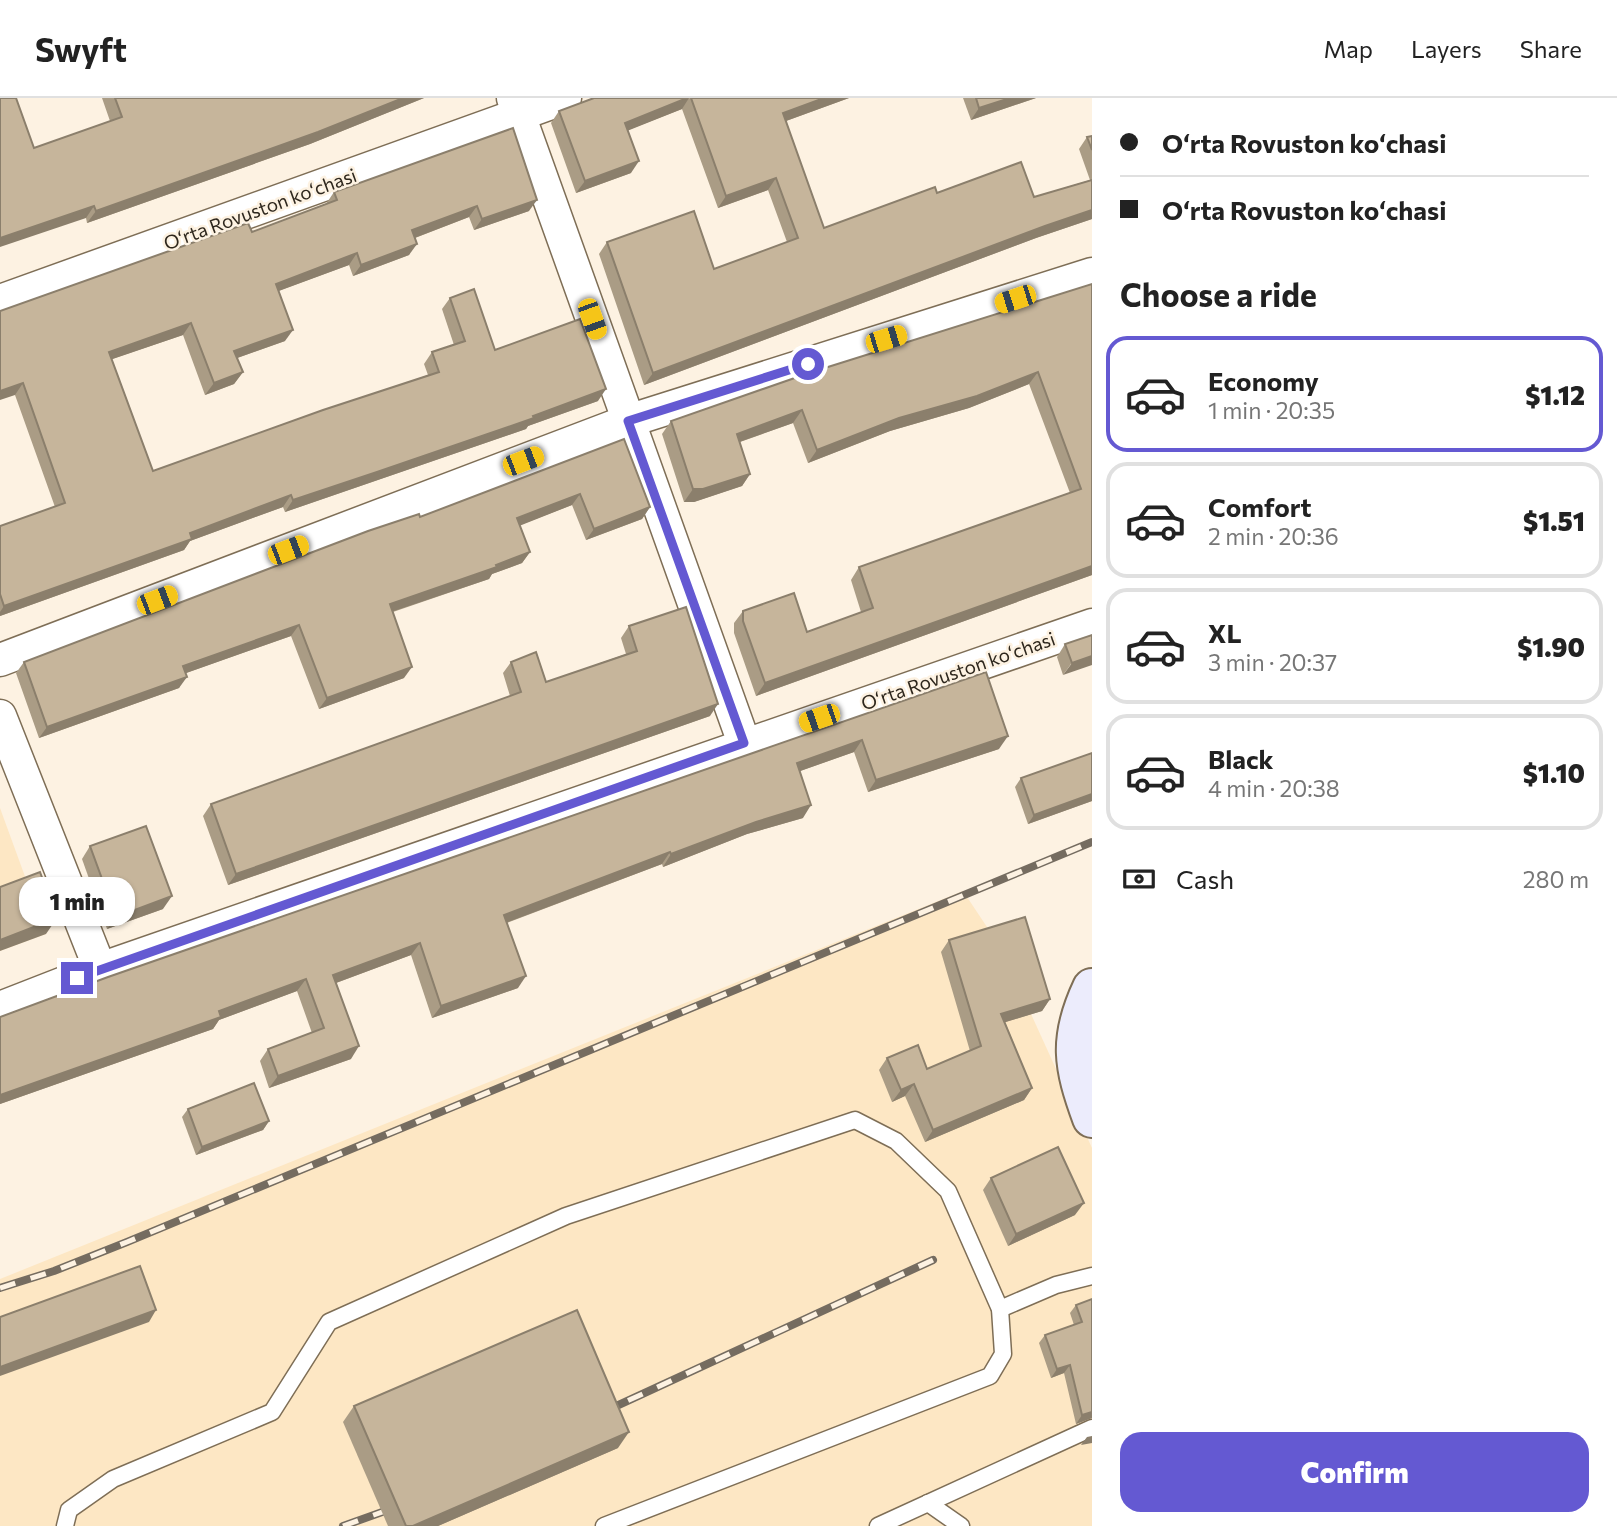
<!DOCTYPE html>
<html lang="en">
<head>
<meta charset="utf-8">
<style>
	:root { --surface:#fff; --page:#f6f6f6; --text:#222; --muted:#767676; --line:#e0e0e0; --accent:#6459d2 }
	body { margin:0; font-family:Commissioner,sans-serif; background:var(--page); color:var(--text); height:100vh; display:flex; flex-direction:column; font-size:26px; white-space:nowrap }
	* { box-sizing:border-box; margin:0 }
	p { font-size:23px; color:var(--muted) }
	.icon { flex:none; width:38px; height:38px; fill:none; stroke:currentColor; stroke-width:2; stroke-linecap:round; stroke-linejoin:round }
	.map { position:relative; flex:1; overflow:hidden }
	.panel { display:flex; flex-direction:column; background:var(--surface); width:525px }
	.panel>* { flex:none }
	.guide { display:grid; align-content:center; height:154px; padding:0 28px; background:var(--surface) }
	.end { position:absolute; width:32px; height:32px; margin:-16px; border:9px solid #6459d2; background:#fff; box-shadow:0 0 0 4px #fff }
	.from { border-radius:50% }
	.bubble { position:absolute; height:49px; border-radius:21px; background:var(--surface); box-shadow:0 2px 5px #0004; font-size:23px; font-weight:800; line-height:49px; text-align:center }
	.car { position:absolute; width:21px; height:42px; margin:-21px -10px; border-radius:9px; box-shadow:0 0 5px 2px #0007; background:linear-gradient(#f5c518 24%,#345 0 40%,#f5c518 0 76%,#345 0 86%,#f5c518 0) }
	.guide b { display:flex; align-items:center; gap:24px; height:66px; font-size:26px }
	.guide b+b { border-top:2px solid var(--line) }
	.guide i { width:18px; height:18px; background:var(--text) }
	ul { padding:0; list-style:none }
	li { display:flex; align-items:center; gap:21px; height:116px; margin:0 14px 10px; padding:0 14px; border:4px solid var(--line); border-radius:21px }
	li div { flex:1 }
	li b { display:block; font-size:26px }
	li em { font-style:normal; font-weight:800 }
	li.active { border-color:var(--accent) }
	li>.icon { width:63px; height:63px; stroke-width:1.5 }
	h2 { padding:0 28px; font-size:32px; line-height:84px }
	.pay { display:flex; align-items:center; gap:18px; height:77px; padding:0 28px; font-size:26px }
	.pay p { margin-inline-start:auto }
	.action { display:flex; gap:14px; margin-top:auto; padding:14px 28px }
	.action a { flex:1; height:80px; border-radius:21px; background:var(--accent); color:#fff; font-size:28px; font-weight:800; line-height:80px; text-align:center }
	header { display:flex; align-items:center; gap:42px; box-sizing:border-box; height:98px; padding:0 35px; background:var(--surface); border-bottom:2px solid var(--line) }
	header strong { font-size:33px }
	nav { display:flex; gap:38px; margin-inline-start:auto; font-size:24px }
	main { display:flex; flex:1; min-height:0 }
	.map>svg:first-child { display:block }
</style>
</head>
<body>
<header>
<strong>Swyft</strong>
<nav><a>Map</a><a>Layers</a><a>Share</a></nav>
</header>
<main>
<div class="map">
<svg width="1092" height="1428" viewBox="0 0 1092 1428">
	<rect width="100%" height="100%" fill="#fdf2e2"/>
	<g fill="#fde7c4">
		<polygon points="0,710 46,836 0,853"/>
		<polygon points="963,793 1001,850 1092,1050 1092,1428 0,1428 0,1181"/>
	</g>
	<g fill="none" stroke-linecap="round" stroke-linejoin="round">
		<defs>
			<g id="lane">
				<polyline points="1000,1211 1056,1187 1092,1178"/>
				<polyline points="928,1405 961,1428"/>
				<polyline points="65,1428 69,1412 113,1381 272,1314 329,1224 566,1118 855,1022 896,1043 948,1093 1000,1211 1003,1256 990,1278 604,1428"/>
				<polyline points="878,1428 1092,1330"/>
			</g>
			<g id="street">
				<polyline points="513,0 744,645"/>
				<polyline points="0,203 565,0"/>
				<polyline points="0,562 628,323 1092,176"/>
				<polyline points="0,618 100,871"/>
				<polyline points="0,910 100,871 1092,527"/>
			</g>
			<path id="secondary" d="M1092 890C1068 941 1073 968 1092 1020"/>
		</defs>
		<use href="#lane" stroke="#7e6e56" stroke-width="19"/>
		<use href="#street" stroke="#7e6e56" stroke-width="35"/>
		<use href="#secondary" stroke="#7e6e56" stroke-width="42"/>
		<use href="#lane" stroke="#fff" stroke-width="16"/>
		<use href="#street" stroke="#fff" stroke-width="32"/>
		<use href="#secondary" stroke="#ececfc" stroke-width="38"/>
		<defs>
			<g id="rail">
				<polyline points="0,1190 54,1173 127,1144 1092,744"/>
				<polyline points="599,1316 933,1162"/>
				<polyline points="343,1428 399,1408"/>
			</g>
		</defs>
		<use href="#rail" stroke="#756c60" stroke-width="8"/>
		<use href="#rail" stroke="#fdf2e2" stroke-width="5" stroke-dasharray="16" stroke-linecap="butt"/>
	</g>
	<g fill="#aa9c85">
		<polygon points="102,0 424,0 310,46 87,125 86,120 34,50 110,23"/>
		<polygon points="594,0 849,0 786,23 824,130 937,95 1034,99 1090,82 1079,51 1087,39 1092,38 1092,121 1036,140 644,287 599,156 607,144 714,171 787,144 768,92 718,110 682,11 628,32 631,75 576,95 551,25 559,13"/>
		<polygon points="963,0 1036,0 971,22"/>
		<polygon points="334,94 529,113 474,132 469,119 415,140 409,157 353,178 349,167 278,193 285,243 237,260 243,274 234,286 205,297 183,237 112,261 153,373 428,277 424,266 432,254 454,247 442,211 450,200 495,252 598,303 528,328 526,331 369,385 285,414 283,409 190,443 184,452 0,518 0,428 55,409 15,297 0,213 252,134 326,106"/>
		<polygon points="1092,186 1092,477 756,598 734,535 734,525 743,513 807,534 861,514 851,482 859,469 1070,395 1029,286 969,310 890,333 808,365 793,325 740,344 750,376 742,388 694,404 684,404 662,336 671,323"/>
		<polygon points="624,341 650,409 642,421 586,442 572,407 520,427 530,454 522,465 492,476 489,481 393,514 404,580 319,611 291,538 186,575 179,590 39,640 16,575 24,564 420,419"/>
		<polygon points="629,528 710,618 228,787 203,718 211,706 510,598 503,575 511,564 546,584 626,556 621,540"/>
		<polygon points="1092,537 1063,577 1057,559 1065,546"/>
		<polygon points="986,574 999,651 868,694 854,654 800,673 803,720 747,736 663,769 662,766 507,825 518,890 432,920 411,857 336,885 351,961 269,990 260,963 268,951 312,935 297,893 219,922 213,931 0,1006 0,919"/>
		<polygon points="1092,655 1092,703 1028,726 1015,689 1021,680"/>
		<polygon points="90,748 163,811 107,831 82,761"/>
		<polygon points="949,842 1050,901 1042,913 1005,924 1032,990 1024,1002 925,1044 905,998 892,1004 879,972 887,960 927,971 970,953 941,854"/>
		<polygon points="188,1011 269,1023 263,1032 196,1057 182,1019"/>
		<polygon points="991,1080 1075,1117 1008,1148 983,1092"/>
		<polygon points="1092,1201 1092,1320 1076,1326 1064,1275 1051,1280 1039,1245 1045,1237 1074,1227 1070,1215 1076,1207"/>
		<polygon points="354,1308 618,1350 438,1428 388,1428 343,1324"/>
	</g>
	<g fill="#8b7f6c">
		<polygon points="403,0 424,0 310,46 87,125 96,113"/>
		<polygon points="687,0 689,0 682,11 617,37 625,25"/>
		<polygon points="824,0 849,0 775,27 783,15"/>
		<polygon points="1010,0 1036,0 971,22 979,10"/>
		<polygon points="639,63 631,75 576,95 585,83"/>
		<polygon points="776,80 768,92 718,110 726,98"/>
		<polygon points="537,102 529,113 474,132 482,121"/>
		<polygon points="94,108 86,120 0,149 0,140"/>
		<polygon points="477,108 469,119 404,144 412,132"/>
		<polygon points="1092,112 1092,121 1036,140 644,287 653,275 1045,128"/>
		<polygon points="417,146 409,157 353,178 361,167"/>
		<polygon points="357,155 349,167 268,197 276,186"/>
		<polygon points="191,225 183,237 101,265 109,254"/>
		<polygon points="293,232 285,243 226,264 234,253"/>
		<polygon points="243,274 234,286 205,297 214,285"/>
		<polygon points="1038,274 1029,286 969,310 890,333 808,365 817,352 899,320"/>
		<polygon points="23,285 15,297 0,302 0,293"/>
		<polygon points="606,291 598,303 528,328 526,331 285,414 293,402"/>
		<polygon points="802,312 793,325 728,348 737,336"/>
		<polygon points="750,376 742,388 694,404 684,404 693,391"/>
		<polygon points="580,396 572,407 509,432 517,420"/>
		<polygon points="291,397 283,409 190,443 184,452 0,518 0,514 4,508 190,435"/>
		<polygon points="650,409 642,421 586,442 594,431"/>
		<polygon points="530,454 522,465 492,476 489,481 382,517 390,506"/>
		<polygon points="1092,468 1092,477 756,598 765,585"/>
		<polygon points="299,527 291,538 175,579 183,568"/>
		<polygon points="1092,558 1092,567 1063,577 1072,565"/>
		<polygon points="412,569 404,580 319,611 327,600"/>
		<polygon points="187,579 179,590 39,640 47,629"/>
		<polygon points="718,606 710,618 228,787 236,776"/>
		<polygon points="1008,638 999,651 868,694 876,682"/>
		<polygon points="862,642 854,654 789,677 797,665"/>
		<polygon points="1092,696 1092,703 1028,726 1034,717"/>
		<polygon points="811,707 803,720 747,736 663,769 671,756 756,724"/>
		<polygon points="670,754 662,766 495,829 504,817"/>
		<polygon points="172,798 163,811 107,831 116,819"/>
		<polygon points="57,820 46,836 0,853 0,842"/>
		<polygon points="420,845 411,857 325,889 333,877"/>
		<polygon points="526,878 518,890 432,920 441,908"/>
		<polygon points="306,881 297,893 219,922 213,931 0,1006 0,997 219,913"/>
		<polygon points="1050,901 1042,913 993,928 1001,916"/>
		<polygon points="359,948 351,961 269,990 278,978"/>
		<polygon points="914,986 905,998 892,1004 901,992"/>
		<polygon points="1032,990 1024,1002 925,1044 933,1032"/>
		<polygon points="269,1023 263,1032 196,1057 202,1049"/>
		<polygon points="1084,1105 1075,1117 1008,1148 1016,1136"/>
		<polygon points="156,1212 149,1224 0,1278 0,1269"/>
		<polygon points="1070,1267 1064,1275 1051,1280 1057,1271"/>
		<polygon points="1092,1314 1092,1320 1076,1326 1082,1317"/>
		<polygon points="629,1334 618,1350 438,1428 413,1428"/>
		<polygon points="1092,1338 1092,1345 1081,1347 1087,1339"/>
	</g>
	<g fill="#c6b59b" stroke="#8b7f6c" stroke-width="2">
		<polygon points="0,0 16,0 34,50 122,19 115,0 403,0 318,34 96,113 94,108 0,140"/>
		<polygon points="594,0 687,0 625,25 639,63 585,83 559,13"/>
		<polygon points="691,0 824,0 783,15 824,130 935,89 937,95 1021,64 1034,99 1092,82 1092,112 1045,128 653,275 607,144 694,113 714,171 798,140 776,80 726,98"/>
		<polygon points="976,0 1010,0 979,10"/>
		<polygon points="513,30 537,102 482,121 477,108 412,132 417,146 361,167 357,155 276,186 293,232 234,253 243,274 214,285 191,225 109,254 153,373 323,312 439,274 432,254 465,243 450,200 474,191 495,252 580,221 606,291 533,318 534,320 377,374 293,402 291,397 190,435 192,441 4,508 0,496 0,428 65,405 23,285 0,293 0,213 248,125 252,134 337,102 334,94"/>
		<polygon points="1092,38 1092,52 1087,39"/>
		<polygon points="1092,186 1092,468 765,585 743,523 743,513 794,495 807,534 873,510 859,469 1081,391 1038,274 977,298 899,320 817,352 802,312 737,336 750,376 703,391 693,391 671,323 812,274"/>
		<polygon points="624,341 650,409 594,431 580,396 517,420 530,454 496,467 497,469 390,506 412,569 327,600 299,527 183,568 187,579 47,629 24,564 368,433 419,416 420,419"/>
		<polygon points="686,509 718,606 236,776 211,706 521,594 511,564 536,554 546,584 637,553 629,528"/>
		<polygon points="1092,537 1092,558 1072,565 1065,546"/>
		<polygon points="986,574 1008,638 876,682 862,642 797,665 811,707 756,724 671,756 670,754 504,817 526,878 441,908 420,845 333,877 359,948 278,978 268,951 324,930 306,881 219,913 221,919 0,997 0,919 108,879"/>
		<polygon points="1092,655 1092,696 1034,717 1021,680"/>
		<polygon points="146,728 172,798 116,819 90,748"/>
		<polygon points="40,774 57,820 0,842 0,789"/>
		<polygon points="1025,819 1050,901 1001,916 1032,990 933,1032 914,986 901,992 887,960 918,947 927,971 981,948 949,842"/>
		<polygon points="254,985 269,1023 202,1049 188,1011"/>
		<polygon points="1058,1049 1084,1105 1016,1136 991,1080"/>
		<polygon points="140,1168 156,1212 0,1269 0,1219"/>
		<polygon points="1092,1201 1092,1314 1082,1317 1070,1267 1057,1271 1045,1237 1082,1224 1076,1207"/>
		<polygon points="577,1212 629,1334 413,1428 406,1428 354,1308"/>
	</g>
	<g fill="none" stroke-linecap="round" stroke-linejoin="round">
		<polyline stroke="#6459d2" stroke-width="9" points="77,880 744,645 628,323 808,266"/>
	</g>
	<g text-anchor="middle" stroke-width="5" stroke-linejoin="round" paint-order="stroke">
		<g font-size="19" fill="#2e271d" stroke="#fdf2e2">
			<text transform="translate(260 111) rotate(-20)" y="7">Oʻrta Rovuston koʻchasi</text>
			<text transform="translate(958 573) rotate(-19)" y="7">Oʻrta Rovuston koʻchasi</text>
		</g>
	</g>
</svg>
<i class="end from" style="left:808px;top:266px"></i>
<i class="end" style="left:77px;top:880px"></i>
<div class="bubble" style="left:19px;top:779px;width:116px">1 min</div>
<i class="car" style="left:1015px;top:201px;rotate:252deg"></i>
<i class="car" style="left:592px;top:221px;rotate:160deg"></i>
<i class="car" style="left:886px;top:241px;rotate:73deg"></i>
<i class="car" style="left:523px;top:363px;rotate:69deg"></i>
<i class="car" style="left:288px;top:452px;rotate:69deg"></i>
<i class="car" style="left:157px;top:502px;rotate:69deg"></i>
<i class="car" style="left:819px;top:620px;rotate:251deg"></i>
</div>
<section class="panel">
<div class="guide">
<b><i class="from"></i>Oʻrta Rovuston koʻchasi</b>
<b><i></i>Oʻrta Rovuston koʻchasi</b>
</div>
<h2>Choose a ride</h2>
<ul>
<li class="active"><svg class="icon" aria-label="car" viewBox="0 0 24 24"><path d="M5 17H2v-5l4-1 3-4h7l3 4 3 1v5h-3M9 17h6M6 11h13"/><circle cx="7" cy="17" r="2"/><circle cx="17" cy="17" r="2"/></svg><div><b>Economy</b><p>1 min · 20:35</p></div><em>$1.12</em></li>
<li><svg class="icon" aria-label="car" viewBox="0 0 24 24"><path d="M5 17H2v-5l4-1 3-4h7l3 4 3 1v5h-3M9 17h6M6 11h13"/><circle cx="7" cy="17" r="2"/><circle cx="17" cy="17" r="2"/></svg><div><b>Comfort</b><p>2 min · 20:36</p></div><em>$1.51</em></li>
<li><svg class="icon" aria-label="car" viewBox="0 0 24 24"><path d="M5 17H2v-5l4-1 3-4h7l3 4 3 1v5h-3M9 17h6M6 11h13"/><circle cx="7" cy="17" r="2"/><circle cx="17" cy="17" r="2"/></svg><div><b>XL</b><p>3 min · 20:37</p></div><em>$1.90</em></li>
<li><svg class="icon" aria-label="car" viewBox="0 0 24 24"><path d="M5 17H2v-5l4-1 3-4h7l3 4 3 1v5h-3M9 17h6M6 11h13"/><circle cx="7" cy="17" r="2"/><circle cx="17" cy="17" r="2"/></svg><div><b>Black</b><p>4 min · 20:38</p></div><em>$1.10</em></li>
</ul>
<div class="pay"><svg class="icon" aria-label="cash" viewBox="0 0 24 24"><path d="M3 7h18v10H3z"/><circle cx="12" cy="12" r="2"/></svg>Cash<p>280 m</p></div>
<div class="action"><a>Confirm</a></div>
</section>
</main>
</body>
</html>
